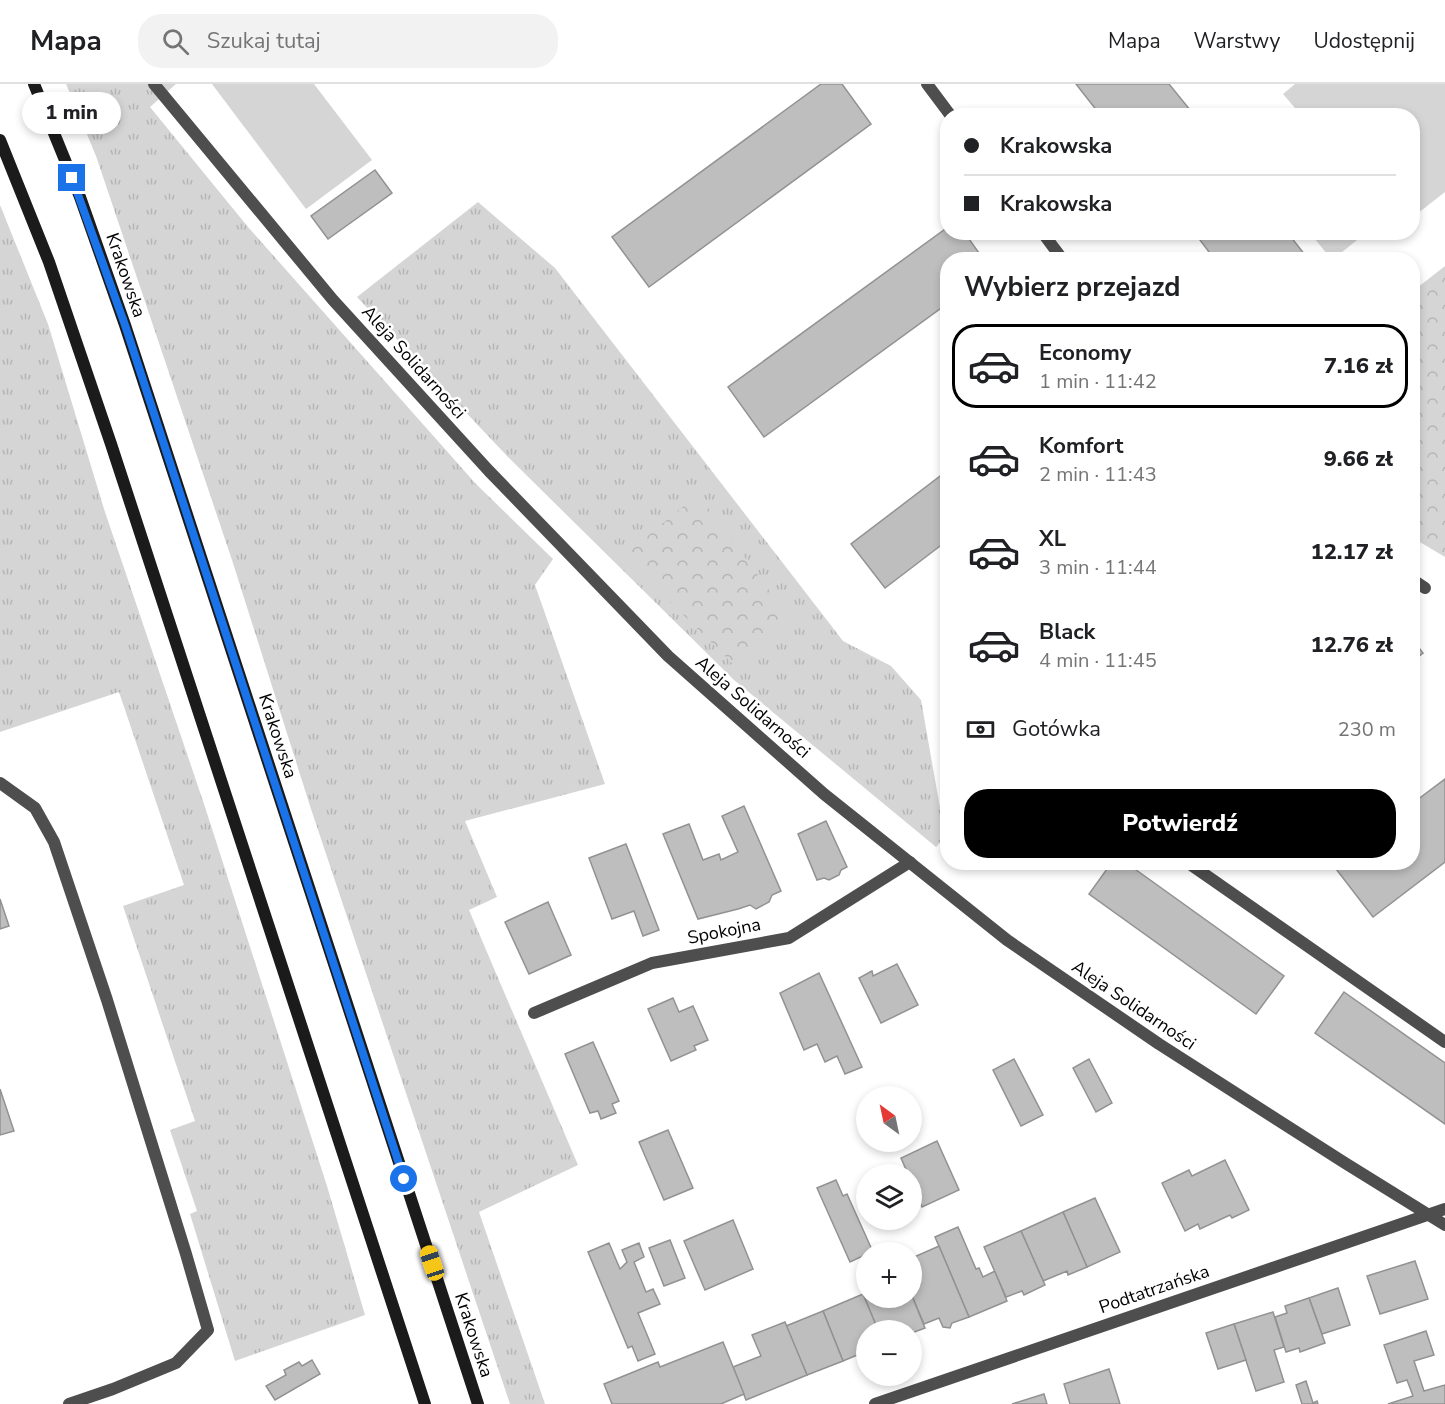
<!DOCTYPE html>
<html lang="pl">
<head>
<meta charset="utf-8">
<style>
	:root { --surface:#fff; --page:#f2f2f2; --text:#202124; --muted:#757577; --line:#e0e0e0; --accent:#000 }
	body { margin:0; font-family:"Nunito Sans",sans-serif; background:var(--page); color:var(--text); height:100vh; display:flex; flex-direction:column; font-size:22px; white-space:nowrap }
	* { box-sizing:border-box; margin:0 }
	p { font-size:20px; color:var(--muted) }
	.icon { flex:none; width:33px; height:33px; fill:none; stroke:currentColor; stroke-width:2; stroke-linecap:round; stroke-linejoin:round }
	.map { position:relative; flex:1; overflow:hidden }
	.drawer { position:absolute; left:940px; top:168px; width:480px; height:618px; display:flex; flex-direction:column; background:var(--surface); border-radius:24px; box-shadow:0 3px 9px #0003 }
	.drawer>* { flex:none }
	.hud { position:absolute; left:940px; top:24px; width:480px; height:132px; border-radius:24px; box-shadow:0 3px 9px #0003; display:grid; align-content:center; height:132px; padding:0 24px; background:var(--surface) }
	.needle { width:39px; rotate:327deg }
	.buttons { position:absolute; left:856px; top:1002px; display:grid; gap:12px }
	.buttons a { display:grid; place-items:center; width:66px; height:66px; border-radius:50%; background:var(--surface); box-shadow:0 3px 9px #0003; font-size:30px }
	.end { position:absolute; width:27px; height:27px; margin:-14px; border:8px solid #1a73e8; background:#fff; box-shadow:0 0 0 3px #fff }
	.from { border-radius:50% }
	.bubble { position:absolute; height:42px; border-radius:21px; background:var(--surface); box-shadow:0 3px 9px #0003; font-size:20px; font-weight:800; line-height:42px; text-align:center }
	.car { position:absolute; width:18px; height:36px; margin:-18px -9px; border-radius:8px; box-shadow:0 0 4px 2px #0007; background:linear-gradient(#f5c518 24%,#345 0 40%,#f5c518 0 76%,#345 0 86%,#f5c518 0) }
	.hud b { display:flex; align-items:center; gap:21px; height:57px; font-size:22px }
	.hud b+b { border-top:2px solid var(--line) }
	.hud i { width:15px; height:15px; background:var(--text) }
	ul { padding:0; list-style:none }
	li { display:flex; align-items:center; gap:18px; height:84px; margin:0 12px 9px; padding:0 12px; border:3px solid transparent; border-radius:24px }
	li div { flex:1 }
	li b { display:block; font-size:22px }
	li em { font-style:normal; font-weight:800 }
	li.on { border-color:var(--accent) }
	li>.icon { width:54px; height:54px; stroke-width:1.5 }
	h2 { padding:0 24px; font-size:27px; line-height:72px }
	.pay { display:flex; align-items:center; gap:15px; height:66px; padding:0 24px; font-size:22px }
	.pay p { margin-inline-start:auto }
	.button { display:flex; gap:12px; margin-top:auto; padding:12px 24px }
	.button a { flex:1; height:69px; border-radius:24px; background:var(--accent); color:#fff; font-size:24px; font-weight:800; line-height:69px; text-align:center }
	header { display:flex; align-items:center; gap:36px; box-sizing:border-box; height:84px; padding:0 30px; background:var(--surface); border-bottom:2px solid var(--line) }
	header strong { font-size:28px }
	nav { display:flex; gap:33px; margin-inline-start:auto; font-size:21px }
	.search { width:420px; height:54px; background:var(--page); display:flex; align-items:center; gap:15px; box-sizing:border-box; padding:0 21px; border-radius:24px; color:var(--muted); font-size:22px }
	.map>svg:first-child { display:block }
</style>
</head>
<body>
<header>
<strong>Mapa</strong>
<div class="search"><svg class="icon" aria-label="search" viewBox="0 0 24 24"><circle cx="10" cy="10" r="6"/><path d="M15 15l6 6"/></svg>Szukaj tutaj</div>
<nav><a>Mapa</a><a>Warstwy</a><a>Udostępnij</a></nav>
</header>
<div class="map">
<svg width="1445" height="1320" viewBox="0 0 1445 1320">
	<defs>
		<pattern id="grass-tufts" width="24" height="20" patternUnits="userSpaceOnUse" patternTransform="scale(1.5)"><rect width="24" height="20" fill="#d5d5d5"/><path d="M3 7l-1-3M5 7V3M7 7l1-3M15 17l-1-3M17 17v-4M19 17l1-3" fill="none" stroke="#b5b5b5"/></pattern>
		<pattern id="park-crowns" width="20" height="18" patternUnits="userSpaceOnUse" patternTransform="scale(1.5)"><rect width="20" height="18" fill="#d5d5d5"/><path d="M2 6a3 3 0 1 1 6 0M12 15a3 3 0 1 1 6 0" fill="none" stroke="#b5b5b5"/></pattern>
	</defs>
	<rect width="100%" height="100%" fill="#fff"/>
	<g fill="url(#grass-tufts)">
		<polygon points="66,0 176,0 150,23 248,143 476,400 553,475 535,501 605,700 465,737 497,813 469,826 578,1081 479,1128 545,1320 510,1320 311,725 232,476 96,72"/>
		<polygon points="478,118 555,184 843,557 891,582 921,616 945,752 936,763 734,596 507,372 357,213"/>
		<polygon points="0,121 48,240 104,425 205,723 327,1102 365,1231 235,1277 190,1130 197,1127 170,1046 195,1037 123,822 184,801 119,608 0,648"/>
	</g>
	<g fill="url(#park-crowns)">
		<polygon points="1445,182 1445,473 1413,454 1413,207"/>
		<polygon points="698,410 791,536 738,585 624,472"/>
	</g>
	<g fill="#d5d5d5">
		<polygon points="212,0 314,0 372,76 306,125"/>
		<polygon points="1295,0 1445,0 1445,108 1413,133 1413,32 1301,31 1283,10"/>
		<polygon points="1310,149 1366,149 1332,176"/>
	</g>
	<g fill="#bebebe" stroke="#929292" stroke-width="1.5">
		<polygon points="821,0 842,0 871,40 649,203 612,153"/>
		<polygon points="1076,0 1169,0 1195,32 1101,32"/>
		<polygon points="375,86 392,109 328,155 311,132"/>
		<polygon points="948,143 948,148 964,148 984,176 948,176 948,219 764,353 728,303"/>
		<polygon points="1194,148 1287,148 1309,176 1215,176"/>
		<polygon points="948,386 948,456 885,504 851,460"/>
		<polygon points="1413,556 1423,569 1413,577"/>
		<polygon points="1445,695 1445,778 1373,833 1333,781 1336,778 1413,778 1413,719"/>
		<polygon points="744,722 781,807 772,811 769,818 756,825 750,821 738,825 698,835 663,750 689,740 703,776 719,770 721,776 738,768 722,732"/>
		<polygon points="826,737 847,783 841,786 839,791 829,796 824,794 817,796 798,750"/>
		<polygon points="626,760 659,846 643,852 634,827 612,835 589,774"/>
		<polygon points="1112,778 1125,778 1284,892 1256,930 1089,810"/>
		<polygon points="0,815 9,842 0,845"/>
		<polygon points="548,818 571,871 529,890 505,838"/>
		<polygon points="897,880 918,921 881,939 859,894 872,887 873,892"/>
		<polygon points="819,889 862,983 845,990 837,972 825,978 817,960 804,966 780,909"/>
		<polygon points="1344,908 1445,979 1445,1040 1315,949"/>
		<polygon points="673,914 679,928 693,922 708,956 694,962 696,966 671,977 648,925"/>
		<polygon points="593,958 619,1017 612,1020 616,1029 601,1035 598,1027 590,1029 565,970"/>
		<polygon points="1014,975 1043,1031 1021,1042 993,986"/>
		<polygon points="1089,975 1112,1019 1096,1028 1073,984"/>
		<polygon points="0,1005 14,1047 0,1051"/>
		<polygon points="668,1046 693,1104 664,1116 639,1058"/>
		<polygon points="937,1057 959,1106 922,1123 912,1099 912,1090 908,1090 901,1074"/>
		<polygon points="1225,1076 1249,1126 1232,1134 1230,1131 1200,1145 1198,1140 1185,1147 1162,1099 1189,1086 1192,1092"/>
		<polygon points="836,1096 843,1112 847,1110 873,1168 867,1168 867,1170 850,1178 817,1104"/>
		<polygon points="1095,1114 1120,1168 1087,1183 1063,1128"/>
		<polygon points="1063,1128 1087,1183 1068,1191 1067,1187 1043,1197 1021,1147"/>
		<polygon points="733,1136 753,1185 705,1206 684,1157"/>
		<polygon points="958,1143 976,1185 979,1184 983,1193 995,1187 1007,1217 969,1233 935,1153"/>
		<polygon points="1021,1147 1045,1201 1024,1211 1022,1207 1006,1213 984,1163"/>
		<polygon points="670,1156 685,1194 664,1202 649,1164"/>
		<polygon points="609,1159 620,1185 627,1178 622,1166 639,1159 644,1173 634,1178 646,1208 653,1205 660,1220 638,1229 655,1270 638,1277 632,1262 628,1264 588,1168"/>
		<polygon points="939,1162 969,1233 952,1239 950,1244 943,1243 939,1234 924,1240 912,1212 912,1189 916,1188 912,1174"/>
		<polygon points="1415,1177 1428,1215 1380,1230 1367,1192"/>
		<polygon points="1338,1204 1350,1241 1322,1250 1309,1214"/>
		<polygon points="867,1209 867,1214 912,1214 912,1212 925,1244 912,1249 912,1246 878,1246 863,1210"/>
		<polygon points="863,1210 878,1246 867,1246 867,1267 843,1277 823,1227"/>
		<polygon points="1309,1214 1325,1259 1300,1268 1299,1264 1286,1268 1275,1233 1287,1229 1285,1222"/>
		<polygon points="823,1227 843,1277 807,1291 786,1242"/>
		<polygon points="1273,1228 1284,1263 1274,1266 1284,1298 1256,1307 1234,1240"/>
		<polygon points="785,1238 807,1291 746,1316 733,1283 761,1272 752,1251"/>
		<polygon points="1234,1240 1246,1276 1218,1285 1206,1249"/>
		<polygon points="1426,1247 1434,1271 1414,1277 1424,1307 1445,1301 1445,1320 1388,1320 1413,1312 1407,1296 1397,1299 1384,1261"/>
		<polygon points="723,1258 744,1310 721,1320 612,1320 604,1300 658,1278 660,1283"/>
		<polygon points="312,1276 320,1290 275,1316 266,1302 286,1291 284,1286 299,1278 302,1282"/>
		<polygon points="1109,1285 1120,1320 1070,1320 1064,1300"/>
		<polygon points="1306,1297 1313,1319 1317,1317 1318,1320 1302,1320 1296,1301"/>
		<polygon points="1044,1310 1047,1320 1012,1320"/>
	</g>
	<g fill="none" stroke-linecap="round" stroke-linejoin="round">
		<g stroke="#4e4e4e" stroke-width="12">
			<polyline points="0,699 35,724 54,758 107,916 186,1170 208,1246 176,1279 113,1305 69,1320"/>
			<polyline points="1187,778 1445,958"/>
		</g>
		<g stroke="#4e4e4e" stroke-width="12">
			<polyline points="154,0 333,216 489,387 668,572 824,710 1007,856 1159,960 1345,1079 1445,1141"/>
			<polyline points="927,0 951,32"/>
			<polyline points="1042,148 1063,176"/>
			<polyline points="1413,496 1425,504"/>
			<polyline points="534,929 652,879 789,854 910,778"/>
			<polyline points="875,1320 1445,1125"/>
		</g>
		<g stroke="#1b1b1b" stroke-width="12">
			<polyline points="34,0 80,113 125,241 478,1320"/>
			<polyline points="0,56 49,178 111,360 425,1320"/>
		</g>
	</g>
	<g fill="none" stroke-linecap="round" stroke-linejoin="round">
		<polyline stroke="#1a73e8" stroke-width="8" points="72,94 125,241 404,1095"/>
	</g>
	<g text-anchor="middle" stroke-width="5" stroke-linejoin="round" paint-order="stroke">
		<g font-size="18" fill="#000" stroke="#fff">
			<text transform="translate(126 191) rotate(71)" y="6">Krakowska</text>
			<text transform="translate(414 278) rotate(48)" y="6">Aleja Solidarności</text>
			<text transform="translate(753 623) rotate(41)" y="6">Aleja Solidarności</text>
			<text transform="translate(278 652) rotate(72)" y="6">Krakowska</text>
			<text transform="translate(724 847) rotate(-11)" y="6">Spokojna</text>
			<text transform="translate(1134 921) rotate(34)" y="6">Aleja Solidarności</text>
			<text transform="translate(1154 1205) rotate(-19)" y="6">Podtatrzańska</text>
			<text transform="translate(474 1251) rotate(72)" y="6">Krakowska</text>
		</g>
	</g>
</svg>
<div class="buttons">
<a><svg class="needle" viewBox="-14 -14 28 28"><path d="M0-13l5 13h-10z" fill="#e53935"/><path d="M0 13l5-13h-10z" fill="#757577"/></svg></a>
<a><svg class="icon" aria-label="layers" viewBox="0 0 24 24"><path d="M12 4l9 5-9 5-9-5zM3 14l9 5 9-5"/></svg></a>
<a>+</a>
<a>−</a>
</div>
<i class="end from" style="left:404px;top:1095px"></i>
<i class="end" style="left:72px;top:94px"></i>
<div class="bubble" style="left:22px;top:8px;width:99px">1 min</div>
<i class="car" style="left:432px;top:1179px;rotate:342deg"></i>
<div class="hud">
<b><i class="from"></i>Krakowska</b>
<b><i></i>Krakowska</b>
</div>
<section class="drawer">
<h2>Wybierz przejazd</h2>
<ul>
<li class="on"><svg class="icon" aria-label="car" viewBox="0 0 24 24"><path d="M5 17H2v-5l4-1 3-4h7l3 4 3 1v5h-3M9 17h6M6 11h13"/><circle cx="7" cy="17" r="2"/><circle cx="17" cy="17" r="2"/></svg><div><b>Economy</b><p>1 min · 11:42</p></div><em>7.16 zł</em></li>
<li><svg class="icon" aria-label="car" viewBox="0 0 24 24"><path d="M5 17H2v-5l4-1 3-4h7l3 4 3 1v5h-3M9 17h6M6 11h13"/><circle cx="7" cy="17" r="2"/><circle cx="17" cy="17" r="2"/></svg><div><b>Komfort</b><p>2 min · 11:43</p></div><em>9.66 zł</em></li>
<li><svg class="icon" aria-label="car" viewBox="0 0 24 24"><path d="M5 17H2v-5l4-1 3-4h7l3 4 3 1v5h-3M9 17h6M6 11h13"/><circle cx="7" cy="17" r="2"/><circle cx="17" cy="17" r="2"/></svg><div><b>XL</b><p>3 min · 11:44</p></div><em>12.17 zł</em></li>
<li><svg class="icon" aria-label="car" viewBox="0 0 24 24"><path d="M5 17H2v-5l4-1 3-4h7l3 4 3 1v5h-3M9 17h6M6 11h13"/><circle cx="7" cy="17" r="2"/><circle cx="17" cy="17" r="2"/></svg><div><b>Black</b><p>4 min · 11:45</p></div><em>12.76 zł</em></li>
</ul>
<div class="pay"><svg class="icon" aria-label="cash" viewBox="0 0 24 24"><path d="M3 7h18v10H3z"/><circle cx="12" cy="12" r="2"/></svg>Gotówka<p>230 m</p></div>
<div class="button"><a>Potwierdź</a></div>
</section>
</div>
</body>
</html>
